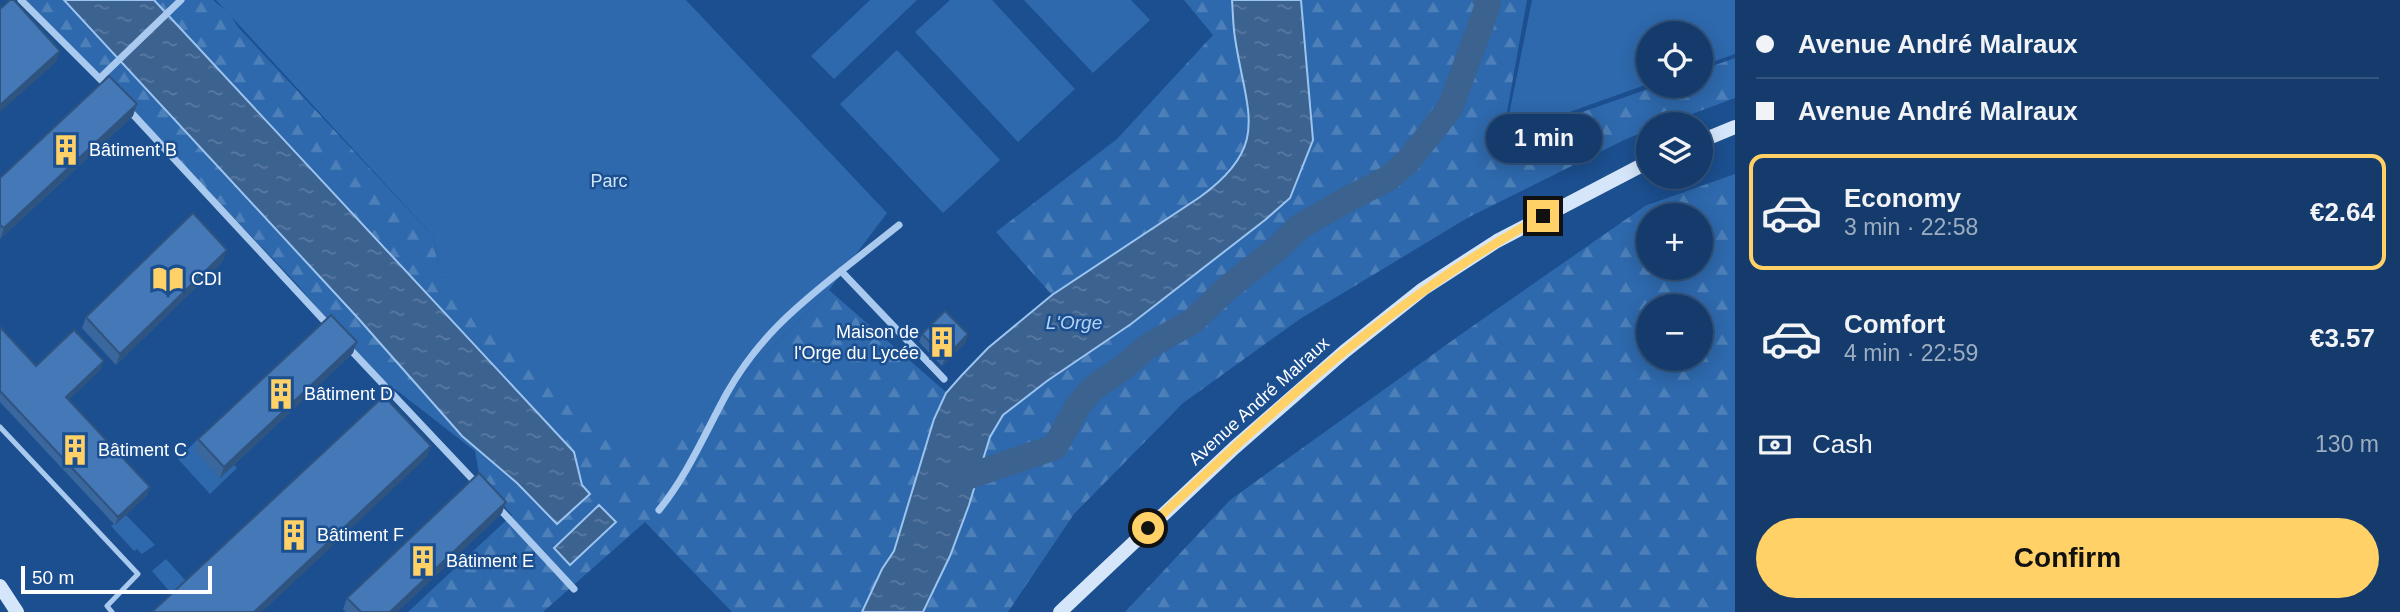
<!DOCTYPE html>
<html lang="en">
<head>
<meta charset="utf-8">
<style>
	:root { --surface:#143b6b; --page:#214673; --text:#f1f3f6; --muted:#9dadc1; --line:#33557e; --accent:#ffd166 }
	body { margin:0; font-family:Arial,sans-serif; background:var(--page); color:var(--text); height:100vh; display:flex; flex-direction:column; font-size:26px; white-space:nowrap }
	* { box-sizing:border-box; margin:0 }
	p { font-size:23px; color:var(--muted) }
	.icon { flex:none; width:38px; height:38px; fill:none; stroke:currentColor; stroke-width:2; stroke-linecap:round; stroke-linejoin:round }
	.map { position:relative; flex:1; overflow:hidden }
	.panel { display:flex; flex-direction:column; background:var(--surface); width:665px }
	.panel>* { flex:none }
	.top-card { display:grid; align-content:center; height:154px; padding:0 21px; background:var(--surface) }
	.controls { position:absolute; left:1636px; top:21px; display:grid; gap:14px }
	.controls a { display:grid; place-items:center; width:77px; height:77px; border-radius:50%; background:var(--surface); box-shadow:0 4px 18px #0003,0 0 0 2px var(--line); font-size:35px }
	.scale { position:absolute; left:21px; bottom:18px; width:191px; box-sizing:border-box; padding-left:7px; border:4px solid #fff; border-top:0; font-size:19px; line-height:24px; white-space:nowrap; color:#fff; -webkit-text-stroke:5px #1b4f8f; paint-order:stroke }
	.end { position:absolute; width:32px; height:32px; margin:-16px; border:9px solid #ffd166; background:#111; box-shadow:0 0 0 4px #111 }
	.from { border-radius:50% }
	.bubble { position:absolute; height:49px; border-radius:24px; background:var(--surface); box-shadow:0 4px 18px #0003,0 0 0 2px var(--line); font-size:23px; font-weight:700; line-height:49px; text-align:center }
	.top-card b { display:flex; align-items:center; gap:24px; height:66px; font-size:26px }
	.top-card b+b { border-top:2px solid var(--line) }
	.top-card i { width:18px; height:18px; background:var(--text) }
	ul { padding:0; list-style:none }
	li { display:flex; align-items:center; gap:21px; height:116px; margin:0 14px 10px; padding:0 7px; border:4px solid transparent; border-radius:14px }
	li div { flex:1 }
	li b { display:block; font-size:26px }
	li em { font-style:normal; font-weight:700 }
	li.selected { border-color:var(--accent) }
	li>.icon { width:63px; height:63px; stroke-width:1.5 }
	.pay { display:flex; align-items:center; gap:18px; height:77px; padding:0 21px; font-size:26px }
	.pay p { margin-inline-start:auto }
	.primary-button { display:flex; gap:14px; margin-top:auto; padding:14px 21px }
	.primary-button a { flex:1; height:80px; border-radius:42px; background:var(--accent); color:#111; font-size:28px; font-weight:700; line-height:80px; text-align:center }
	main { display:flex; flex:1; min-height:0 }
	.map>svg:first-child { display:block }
</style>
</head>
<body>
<main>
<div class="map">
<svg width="1735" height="612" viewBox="0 0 1735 612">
	<defs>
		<pattern id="forest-firs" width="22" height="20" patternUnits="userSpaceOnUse" patternTransform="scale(1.75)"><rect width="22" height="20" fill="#2e69ad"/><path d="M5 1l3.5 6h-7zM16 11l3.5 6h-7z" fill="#4d80b9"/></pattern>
		<pattern id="water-ripples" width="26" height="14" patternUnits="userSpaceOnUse" patternTransform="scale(1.75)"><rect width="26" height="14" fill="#3c6290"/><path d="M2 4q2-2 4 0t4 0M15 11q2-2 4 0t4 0" fill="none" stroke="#597aa1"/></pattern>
	</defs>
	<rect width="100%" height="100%" fill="#1b4f8f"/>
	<g fill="#2e69ad">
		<polygon points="216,0 686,0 887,213 829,290 728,391 644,465 438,266 433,236"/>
		<polygon points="870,0 917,0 834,79 811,56"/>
		<polygon points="950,0 992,0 1075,89 1018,142 915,32"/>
		<polygon points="1024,0 1131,0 1150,20 1093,73"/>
		<polygon points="1532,0 1735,0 1735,54 1701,66 1701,33 1648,33 1648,84 1505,135"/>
		<polygon points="897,50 1000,160 943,213 840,104"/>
		<polygon points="205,432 209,436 195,450 220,478 234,465 237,468 210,494 178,459"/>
		<polygon points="126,515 155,545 142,554 137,549 134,551 111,526"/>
		<polygon points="166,559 187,582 171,593 152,571"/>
	</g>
	<g fill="url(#forest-firs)" fill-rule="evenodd">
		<polygon points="26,0 64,0 357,317 462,436 528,493 582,485 574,452 154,0 213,0 229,13 238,27 433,236 438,266 644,464 728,391 829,290 947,393 988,348 1052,295 996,232 1117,139 1213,35 1184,0 1527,0 1502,140 1657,86 1701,86 1701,70 1735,58 1735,98 1665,124 1648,124 1648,130 1624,140 1469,217 1300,319 1183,403 1074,514 1008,612 732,612 645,522 543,612 408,612 512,515 480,479 475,451 382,379 352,349 296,283"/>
		<path d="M1735 174V612H1125L1230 500 1467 330 1645 206ZM1648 215H1701V268H1648ZM1648 306H1701V359H1648Z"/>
	</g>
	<g fill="url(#water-ripples)" stroke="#9cc4f0" stroke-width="2">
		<polygon points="64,0 154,0 574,452 582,485 590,494 557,524 517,483 462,436 357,317"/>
		<path d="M1232 0H1301L1313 140 1290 198 1265 220 1131 324 1047 381 1003 415 990 437 969 505 950 556 923 612H862L882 569 894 551 934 419 946 393 962 375 988 348 1052 295 1200 197C1272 145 1246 112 1235 38 1233 26 1233 13 1232 0Z"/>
		<polygon points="599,505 616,522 570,565 554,548"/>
	</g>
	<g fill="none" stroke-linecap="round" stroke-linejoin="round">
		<polyline stroke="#3c6290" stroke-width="26" points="957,476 970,476 1055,447 1077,407 1092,389 1125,366 1147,347 1193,321 1226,289 1278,248 1299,227 1350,198 1389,178 1408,161 1450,108 1488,5 1486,0"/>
		<polyline stroke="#a9c9ee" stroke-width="5" points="0,427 138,574 107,606 112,612"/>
		<g stroke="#a9c9ee" stroke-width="7">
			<polyline points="21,0 110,89"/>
			<polyline points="100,78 181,0"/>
			<polyline points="127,108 331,328"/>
			<polyline points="899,225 841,271 944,379"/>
			<polyline points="348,347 479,486"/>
			<polyline points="496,505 574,589"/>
			<path d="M659 510C688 474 705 433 727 393 757 340 793 309 841 271"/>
		</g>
		<g stroke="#d6e6fa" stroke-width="14">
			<polyline points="1701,141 1735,127"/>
			<polyline points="0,586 17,612"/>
			<polyline points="1060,612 1234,448 1345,351 1423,289 1497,241 1648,162"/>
		</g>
	</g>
	<g fill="#3a679d">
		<polygon points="133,116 0,239 0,178"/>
		<polygon points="223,261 116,365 82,328 86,317"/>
		<polygon points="0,327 36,366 101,369 68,400 150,487 147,495 115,525 0,402"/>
		<polygon points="922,334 966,342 942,366 919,342"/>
		<polygon points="353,353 220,478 194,450 198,439"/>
		<polygon points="502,513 397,612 346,612 343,609 347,598"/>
	</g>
	<g fill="#305480">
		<polygon points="60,51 56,62 0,112 0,105"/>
		<polygon points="137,104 133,116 0,239 4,228"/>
		<polygon points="227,250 223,261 116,365 120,354"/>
		<polygon points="968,334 966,342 942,366 945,358"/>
		<polygon points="357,342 353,353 220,478 224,467"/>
		<polygon points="104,361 101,369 63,405 66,397"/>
		<polygon points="431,446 427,457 262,612 254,612"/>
		<polygon points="150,487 147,495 115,525 118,517"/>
		<polygon points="506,502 502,513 397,612 390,612"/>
	</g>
	<g fill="#4478b7" stroke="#305480" stroke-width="2">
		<polygon points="10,0 14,0 60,51 0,105 0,9"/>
		<polygon points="109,76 137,104 4,228 0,225 0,178"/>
		<polygon points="193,213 227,250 120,354 86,317"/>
		<polygon points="945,311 968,334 945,358 922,334"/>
		<polygon points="331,315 357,342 224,467 198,439"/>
		<polygon points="0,327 36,366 74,330 104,361 66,397 150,487 118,517 0,391"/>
		<polygon points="384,396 431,446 254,612 152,612"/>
		<polygon points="479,473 506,502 390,612 361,612 347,598"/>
	</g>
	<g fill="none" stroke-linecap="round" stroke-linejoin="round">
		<path stroke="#ffd166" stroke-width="9" d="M1148 528C1270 413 1394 296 1543 216"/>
	</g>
	<defs>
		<symbol id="building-bare" viewBox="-9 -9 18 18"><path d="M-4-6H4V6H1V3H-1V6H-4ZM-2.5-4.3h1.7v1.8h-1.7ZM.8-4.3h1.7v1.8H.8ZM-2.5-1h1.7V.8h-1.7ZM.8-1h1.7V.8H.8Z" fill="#ffd166" stroke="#1b4f8f" stroke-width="2.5" paint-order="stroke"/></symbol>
		<symbol id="library-bare" viewBox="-9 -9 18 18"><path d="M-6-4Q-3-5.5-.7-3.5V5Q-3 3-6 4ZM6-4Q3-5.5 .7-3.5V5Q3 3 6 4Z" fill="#ffd166" stroke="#1b4f8f" stroke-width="2.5" paint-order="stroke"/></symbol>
	</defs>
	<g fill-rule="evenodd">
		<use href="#building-bare" x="44" y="128" width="44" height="44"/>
		<use href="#library-bare" x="146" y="257" width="44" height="44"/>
		<use href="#building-bare" x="920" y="320" width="44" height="44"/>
		<use href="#building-bare" x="259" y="372" width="44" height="44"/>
		<use href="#building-bare" x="53" y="428" width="44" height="44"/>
		<use href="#building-bare" x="272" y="513" width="44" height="44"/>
		<use href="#building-bare" x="401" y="539" width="44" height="44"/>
	</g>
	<g text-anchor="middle" stroke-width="5" stroke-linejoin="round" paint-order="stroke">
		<g font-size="18" fill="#fff" stroke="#1b4f8f" text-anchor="start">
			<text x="89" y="156">Bâtiment B</text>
			<text x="191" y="285">CDI</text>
			<text x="919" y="338" text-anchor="end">Maison de<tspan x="919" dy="21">l'Orge du Lycée</tspan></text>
			<text x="304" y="400">Bâtiment D</text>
			<text x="98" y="456">Bâtiment C</text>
			<text x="317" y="541">Bâtiment F</text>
			<text x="446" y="567">Bâtiment E</text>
		</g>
		<g font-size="18" fill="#cfe3fa" stroke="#1b4f8f">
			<text x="609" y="187">Parc</text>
		</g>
		<g font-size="18" fill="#fff" stroke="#1b4f8f">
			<text transform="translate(1259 401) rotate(-42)" y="6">Avenue André Malraux</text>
		</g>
		<g font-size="19" font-style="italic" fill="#b5d3f5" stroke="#1b4f8f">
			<text x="1074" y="329">L'Orge</text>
		</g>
	</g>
</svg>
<div class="controls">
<a><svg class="icon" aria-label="locate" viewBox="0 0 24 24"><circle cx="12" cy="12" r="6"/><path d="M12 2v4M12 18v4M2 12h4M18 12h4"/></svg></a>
<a><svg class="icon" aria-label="layers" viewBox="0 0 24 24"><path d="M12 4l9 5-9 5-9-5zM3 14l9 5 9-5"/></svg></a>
<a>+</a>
<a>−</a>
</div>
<div class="scale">50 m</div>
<i class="end from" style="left:1148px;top:528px"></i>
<i class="end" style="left:1543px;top:216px"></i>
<div class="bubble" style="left:1486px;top:114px;width:116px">1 min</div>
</div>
<section class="panel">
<div class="top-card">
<b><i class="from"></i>Avenue André Malraux</b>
<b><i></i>Avenue André Malraux</b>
</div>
<ul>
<li class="selected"><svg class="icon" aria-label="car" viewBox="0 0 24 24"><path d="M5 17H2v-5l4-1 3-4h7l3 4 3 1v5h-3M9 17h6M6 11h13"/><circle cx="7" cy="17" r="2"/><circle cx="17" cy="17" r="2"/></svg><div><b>Economy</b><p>3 min · 22:58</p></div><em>€2.64</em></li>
<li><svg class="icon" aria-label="car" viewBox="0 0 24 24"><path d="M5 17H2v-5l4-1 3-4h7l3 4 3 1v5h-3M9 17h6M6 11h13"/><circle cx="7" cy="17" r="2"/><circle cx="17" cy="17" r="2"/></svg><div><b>Comfort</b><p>4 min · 22:59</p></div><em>€3.57</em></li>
</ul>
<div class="pay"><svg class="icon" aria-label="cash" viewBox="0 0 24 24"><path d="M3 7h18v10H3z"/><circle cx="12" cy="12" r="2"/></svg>Cash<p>130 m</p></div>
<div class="primary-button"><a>Confirm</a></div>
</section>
</main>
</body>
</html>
